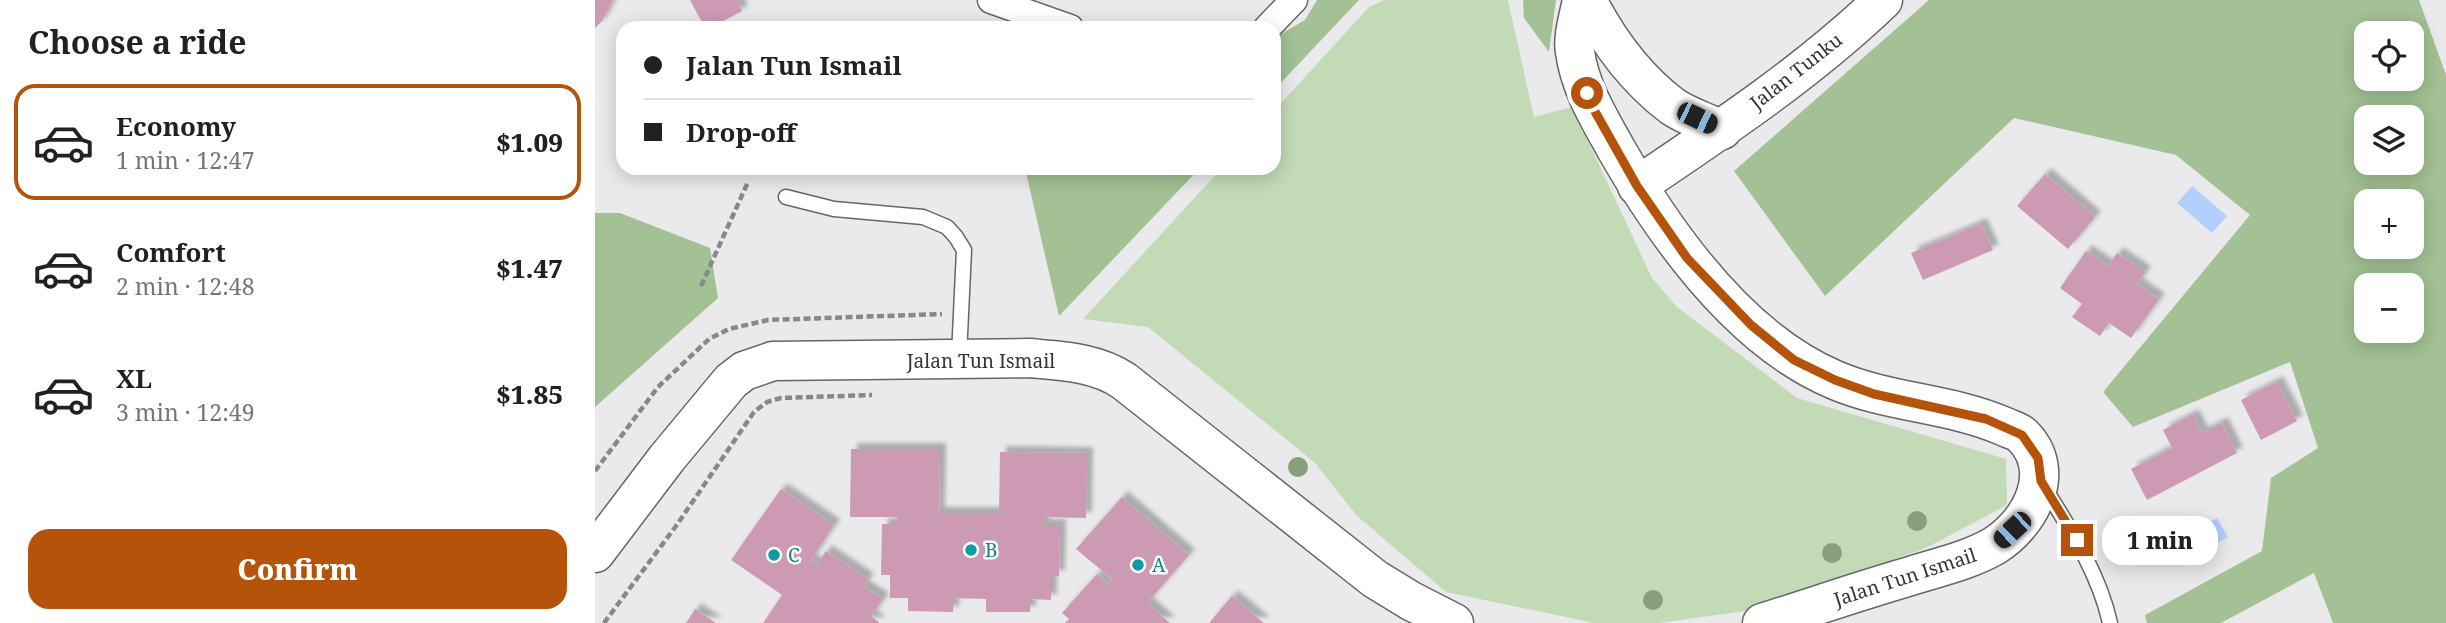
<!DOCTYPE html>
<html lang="en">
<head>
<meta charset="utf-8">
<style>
	:root { --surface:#fff; --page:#f6f6f6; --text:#202124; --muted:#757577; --line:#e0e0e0; --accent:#b45309 }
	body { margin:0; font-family:"Noto Serif",serif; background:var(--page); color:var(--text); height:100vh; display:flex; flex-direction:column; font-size:26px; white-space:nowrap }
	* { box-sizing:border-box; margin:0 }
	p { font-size:23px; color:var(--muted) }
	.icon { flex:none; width:38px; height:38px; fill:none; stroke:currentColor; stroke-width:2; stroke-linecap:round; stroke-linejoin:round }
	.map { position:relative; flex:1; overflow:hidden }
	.details { display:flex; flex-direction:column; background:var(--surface); width:595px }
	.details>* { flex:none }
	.top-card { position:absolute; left:21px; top:21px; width:665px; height:154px; border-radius:21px; box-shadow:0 4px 18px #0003; display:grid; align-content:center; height:154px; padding:0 28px; background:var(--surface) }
	.fabs { position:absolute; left:1759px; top:21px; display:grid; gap:14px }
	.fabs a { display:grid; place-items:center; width:70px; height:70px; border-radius:14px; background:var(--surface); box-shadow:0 4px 18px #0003; font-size:35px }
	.end { position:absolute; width:32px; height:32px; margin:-16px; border:9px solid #b45309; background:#fff; box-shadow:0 0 0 4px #fff }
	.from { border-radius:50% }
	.bubble { position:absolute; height:49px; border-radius:21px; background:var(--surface); box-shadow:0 4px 18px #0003; font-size:23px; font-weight:800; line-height:49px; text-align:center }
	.car { position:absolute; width:21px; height:42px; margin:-21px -10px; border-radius:9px; box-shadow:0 0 5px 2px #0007; background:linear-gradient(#222 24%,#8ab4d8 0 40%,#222 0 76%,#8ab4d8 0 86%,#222 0) }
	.top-card b { display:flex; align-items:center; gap:24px; height:66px; font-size:26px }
	.top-card b+b { border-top:2px solid var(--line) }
	.top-card i { width:18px; height:18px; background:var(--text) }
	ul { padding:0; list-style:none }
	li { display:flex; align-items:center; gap:21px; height:116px; margin:0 14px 10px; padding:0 14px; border:4px solid transparent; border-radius:21px }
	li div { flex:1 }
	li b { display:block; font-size:26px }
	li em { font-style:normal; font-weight:800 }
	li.on { border-color:var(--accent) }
	li>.icon { width:63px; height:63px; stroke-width:1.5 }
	h2 { padding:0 28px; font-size:32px; line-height:84px }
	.button { display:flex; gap:14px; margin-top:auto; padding:14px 28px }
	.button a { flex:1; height:80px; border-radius:21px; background:var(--accent); color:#fff; font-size:28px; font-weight:800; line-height:80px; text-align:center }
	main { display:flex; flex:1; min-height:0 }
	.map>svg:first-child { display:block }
</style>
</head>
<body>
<main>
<section class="details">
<h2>Choose a ride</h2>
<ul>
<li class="on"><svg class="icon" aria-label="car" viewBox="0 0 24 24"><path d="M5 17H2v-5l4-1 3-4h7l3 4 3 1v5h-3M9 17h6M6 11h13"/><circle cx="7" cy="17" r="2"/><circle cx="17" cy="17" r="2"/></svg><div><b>Economy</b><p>1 min · 12:47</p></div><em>$1.09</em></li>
<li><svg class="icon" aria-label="car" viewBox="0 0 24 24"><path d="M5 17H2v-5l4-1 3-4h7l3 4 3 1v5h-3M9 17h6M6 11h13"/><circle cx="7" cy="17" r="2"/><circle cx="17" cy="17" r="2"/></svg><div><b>Comfort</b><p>2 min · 12:48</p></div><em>$1.47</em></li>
<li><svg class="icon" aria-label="car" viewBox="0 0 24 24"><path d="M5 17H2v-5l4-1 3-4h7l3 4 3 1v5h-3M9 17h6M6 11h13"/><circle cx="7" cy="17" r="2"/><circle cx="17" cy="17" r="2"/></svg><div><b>XL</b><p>3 min · 12:49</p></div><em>$1.85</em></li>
</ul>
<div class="button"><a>Confirm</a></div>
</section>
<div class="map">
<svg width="1851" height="623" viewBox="0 0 1851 623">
	<defs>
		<filter id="shadow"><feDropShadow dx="6" dy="-6" stdDeviation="2" flood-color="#0004"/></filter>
	</defs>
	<rect width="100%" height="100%" fill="#eaeaec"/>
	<polygon fill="#c2dbb6" points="789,0 913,0 939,117 977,107 1057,278 1082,307 1202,398 1411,459 1412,505 1331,548 1158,610 1064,623 999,623 851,592 762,516 720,463 553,327 488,319 627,168 679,168 679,111 774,7"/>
	<g fill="#a3c194" fill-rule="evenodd">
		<polygon points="722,0 764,0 679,90 679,38 710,20"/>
		<polygon points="928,0 961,0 954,52 929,18"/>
		<path d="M1334 0H1824L1851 75V623H1738L1719 573 1626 623H1552L1550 615 1667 551 1676 478 1723 448 1695 362 1538 427 1508 392 1655 215 1581 155 1419 118 1230 296 1139 171ZM1816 33V79H1771V33ZM1771 117H1816V163H1771ZM1816 201V247H1771V201ZM1816 285V331H1771V285Z"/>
		<polygon points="430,168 605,168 464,316"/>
		<polygon points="0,213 25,213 115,248 123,298 0,407"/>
	</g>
	<g fill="#b2d0fd">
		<polygon points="1597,186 1632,216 1617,233 1582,203"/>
		<polygon points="1622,518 1633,537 1593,558 1583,539"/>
	</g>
	<g fill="#cd9ab4" filter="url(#shadow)">
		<polygon points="0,0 18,0 7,21 0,28"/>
		<polygon points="95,0 142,0 147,11 115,28 110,28"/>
		<polygon points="1450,174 1500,217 1473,249 1422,206"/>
		<polygon points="1386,224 1398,250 1328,280 1316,253"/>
		<polygon points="1491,251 1513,266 1522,253 1550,272 1542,284 1564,299 1536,338 1514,323 1505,336 1477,317 1487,304 1465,288"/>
		<polygon points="1682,382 1702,421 1666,440 1646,400"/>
		<polygon points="1598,415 1607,433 1627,423 1642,453 1552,500 1536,469 1577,448 1568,430"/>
		<polygon points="256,449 345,449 344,513 404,513 405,452 492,453 491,518 449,517 449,525 465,525 464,576 456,576 456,600 435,599 435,612 391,612 391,599 359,598 358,612 313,611 313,598 295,598 295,575 286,575 287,524 302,524 302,517 255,517"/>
		<polygon points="186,489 239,525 216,560 222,564 231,551 273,579 268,586 288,599 276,616 285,623 168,623 187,595 136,560"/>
		<polygon points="527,497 594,555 552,603 575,623 470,623 474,619 467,613 502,574 513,584 517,579 481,549"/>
		<polygon points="637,596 669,623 614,623"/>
		<polygon points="100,609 121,623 91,623"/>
	</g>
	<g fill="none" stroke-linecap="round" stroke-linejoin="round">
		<defs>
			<g id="lane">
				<polyline points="191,197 239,209 328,217 352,227 361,237 369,250 364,356"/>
				<path d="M1449 487C1475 529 1504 573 1515 623"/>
			</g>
			<g id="street">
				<polyline points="396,0 475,28"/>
				<polyline points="672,28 699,0"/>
			</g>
			<g id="secondary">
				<path d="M987 0C984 16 977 37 980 52 985 88 1004 118 1021 149 1071 236 1145 340 1240 380 1294 403 1355 403 1408 426 1414 429 1423 431 1427 435 1464 471 1435 524 1399 546 1371 562 1339 568 1309 578 1261 592 1215 608 1167 623"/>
				<path d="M992 0C1013 41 1040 78 1077 106 1091 116 1111 122 1127 130"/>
				<path d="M1042 186C1127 129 1214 71 1288 0"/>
				<path d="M0 553 72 458 136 381 149 371 178 361 434 358C467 361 501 362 529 381L780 579 816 601 859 623"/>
			</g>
		</defs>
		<use href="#lane" stroke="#666667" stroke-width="17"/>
		<use href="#street" stroke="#666667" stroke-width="29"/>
		<use href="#secondary" stroke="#666667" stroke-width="41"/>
		<g stroke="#88888a" stroke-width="4.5" stroke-dasharray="7 3.5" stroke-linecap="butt">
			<polyline points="106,286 153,182"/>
			<polyline points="0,471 63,387 114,339 134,329 173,320 347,314"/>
			<polyline points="9,623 81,526 159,412 172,402 186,398 277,395"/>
		</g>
		<use href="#lane" stroke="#fff" stroke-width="14"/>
		<use href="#street" stroke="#fff" stroke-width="26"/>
		<use href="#secondary" stroke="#fff" stroke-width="38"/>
	</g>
	<g fill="#889e7c">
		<circle cx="703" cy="467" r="10"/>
		<circle cx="1322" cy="521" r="10"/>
		<circle cx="1237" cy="553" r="10"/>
		<circle cx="1058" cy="600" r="10"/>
	</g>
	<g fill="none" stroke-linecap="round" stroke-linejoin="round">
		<polyline stroke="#b45309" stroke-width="9" points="992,93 998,108 1042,186 1092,258 1156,325 1199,360 1240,380 1279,394 1391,419 1427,435 1443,458 1446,481 1482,540"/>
	</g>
	<g fill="#0f9aa8" stroke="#fff" stroke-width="2.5">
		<circle cx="376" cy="550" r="7"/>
		<circle cx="179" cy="555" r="7"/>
		<circle cx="543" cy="565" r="7"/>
	</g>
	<g text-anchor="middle" stroke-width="5" stroke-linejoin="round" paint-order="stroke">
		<g font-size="19" fill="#353536" stroke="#fff">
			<text transform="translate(1201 71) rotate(-38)" y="7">Jalan Tunku</text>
			<text x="386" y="368">Jalan Tun Ismail</text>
			<text transform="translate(1310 577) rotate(-18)" y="7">Jalan Tun Ismail</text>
		</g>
		<g font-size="19" fill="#0d838f" stroke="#fff" text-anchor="start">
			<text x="390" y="557">B</text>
			<text x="193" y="562">C</text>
			<text x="557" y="572">A</text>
		</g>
	</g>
</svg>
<div class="fabs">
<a><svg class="icon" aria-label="locate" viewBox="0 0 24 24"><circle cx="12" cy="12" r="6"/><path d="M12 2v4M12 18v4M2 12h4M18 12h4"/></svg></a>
<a><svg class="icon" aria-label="layers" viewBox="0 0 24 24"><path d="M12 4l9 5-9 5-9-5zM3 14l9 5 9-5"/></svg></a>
<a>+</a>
<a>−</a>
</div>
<i class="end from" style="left:992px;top:93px"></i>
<i class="end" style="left:1482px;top:540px"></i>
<div class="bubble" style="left:1507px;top:516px;width:116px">1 min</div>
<i class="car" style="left:1102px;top:118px;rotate:116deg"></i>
<i class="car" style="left:1417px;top:530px;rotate:227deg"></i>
<div class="top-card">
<b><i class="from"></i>Jalan Tun Ismail</b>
<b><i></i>Drop-off</b>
</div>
</div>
</main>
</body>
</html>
